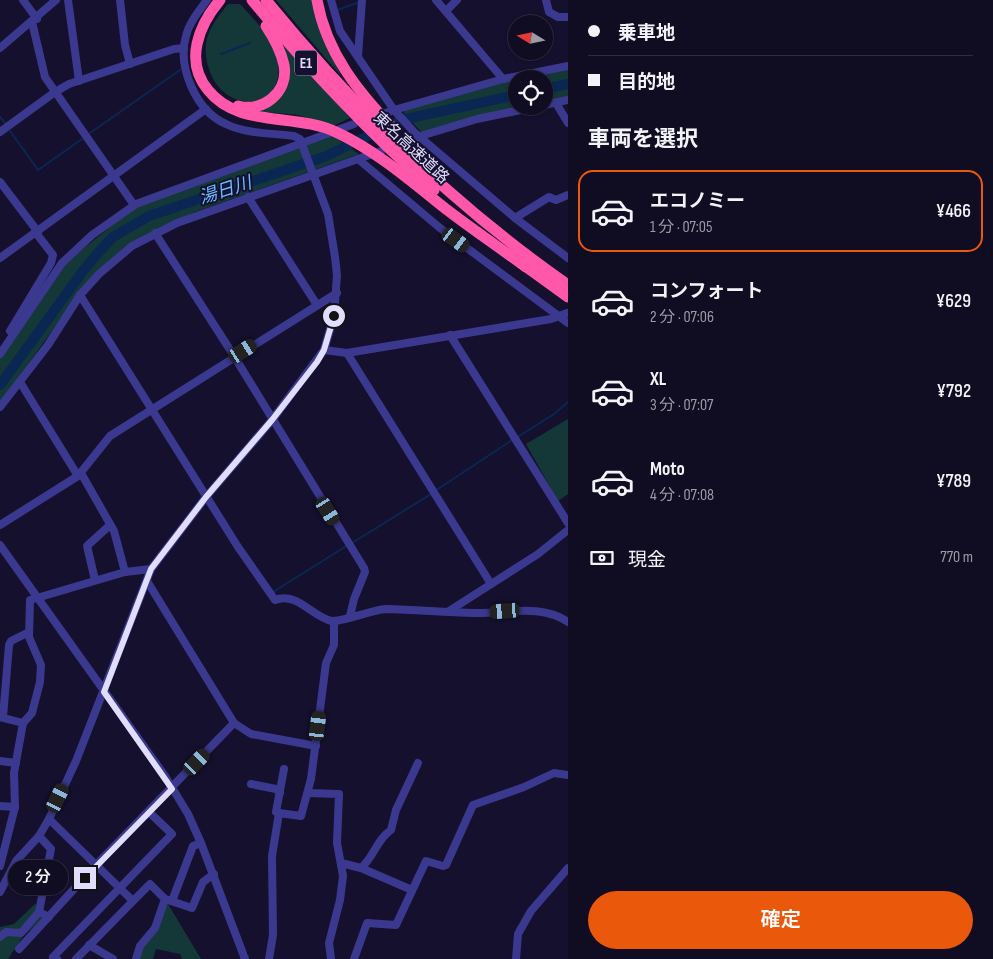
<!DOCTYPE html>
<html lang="ja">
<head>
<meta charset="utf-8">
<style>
	:root { --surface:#100c22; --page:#1e1a2f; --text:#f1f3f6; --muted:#9c9ba5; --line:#302c40; --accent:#ea580c }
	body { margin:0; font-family:"Sofia Sans Condensed","Noto Sans JP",sans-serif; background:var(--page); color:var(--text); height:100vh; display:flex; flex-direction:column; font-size:19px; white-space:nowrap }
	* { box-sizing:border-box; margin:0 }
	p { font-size:16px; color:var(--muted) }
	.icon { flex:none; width:28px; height:28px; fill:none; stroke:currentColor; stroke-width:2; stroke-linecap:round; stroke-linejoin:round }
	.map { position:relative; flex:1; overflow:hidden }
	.drawer { display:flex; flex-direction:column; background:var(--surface); width:425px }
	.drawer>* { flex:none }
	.banner { display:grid; align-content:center; height:110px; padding:0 20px; background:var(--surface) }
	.needle { width:32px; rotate:280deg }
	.controls { position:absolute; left:508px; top:15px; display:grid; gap:10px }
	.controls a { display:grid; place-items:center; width:45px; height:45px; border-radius:50%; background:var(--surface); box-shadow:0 1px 4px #0004,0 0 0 1px var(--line); font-size:25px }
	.end { position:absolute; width:22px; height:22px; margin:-11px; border:6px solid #e1ddff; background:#111; box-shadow:0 0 0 2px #111 }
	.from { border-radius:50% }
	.bubble { position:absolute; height:35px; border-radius:18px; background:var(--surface); box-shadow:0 1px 4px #0004,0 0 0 1px var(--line); font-size:16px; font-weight:600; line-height:35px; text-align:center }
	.car { position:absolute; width:15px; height:30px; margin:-15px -8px; border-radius:6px; box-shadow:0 0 4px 1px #0007; background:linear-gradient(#222 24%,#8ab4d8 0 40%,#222 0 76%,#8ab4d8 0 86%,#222 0) }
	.banner b { display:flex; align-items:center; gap:18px; height:48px; font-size:19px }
	.banner b+b { border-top:1px solid var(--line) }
	.banner i { width:12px; height:12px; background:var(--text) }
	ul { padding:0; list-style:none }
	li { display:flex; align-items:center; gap:15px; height:82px; margin:0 10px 8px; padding:0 10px; border:2px solid transparent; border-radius:15px }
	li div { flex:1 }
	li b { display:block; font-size:19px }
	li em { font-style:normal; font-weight:600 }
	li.active { border-color:var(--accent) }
	li>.icon { width:45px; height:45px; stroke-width:1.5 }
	h2 { padding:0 20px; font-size:22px; line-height:60px }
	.pay { display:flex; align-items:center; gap:12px; height:55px; padding:0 20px; font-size:19px }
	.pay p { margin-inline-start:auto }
	.action { display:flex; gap:10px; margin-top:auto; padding:10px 20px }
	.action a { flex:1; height:58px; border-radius:30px; background:var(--accent); color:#fff; font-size:20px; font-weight:600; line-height:58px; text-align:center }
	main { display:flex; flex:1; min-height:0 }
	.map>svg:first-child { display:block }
</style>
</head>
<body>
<main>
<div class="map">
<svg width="568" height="959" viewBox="0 0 568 959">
	<rect width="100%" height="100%" fill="#15102e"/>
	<g fill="#133837">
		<polygon points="276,0 313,0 318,25 341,76"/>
		<path d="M228 4H240C253 18 275 40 278 60 286 113 223 115 209 69 200 41 210 26 228 4Z"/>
		<polygon points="283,43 350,118 333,126 298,115 255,111 265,108 288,64"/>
		<polygon points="568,69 568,97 544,102 544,79 518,79"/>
		<polygon points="516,79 516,106 526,106 424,135 403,112 416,104"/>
		<polygon points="333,136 359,154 195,212 128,245 83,288 0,403 0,357 68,261 135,207"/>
		<polygon points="568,419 568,494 558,501 526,444"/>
		<polygon points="165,899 201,959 182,959 180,954 156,949 153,959 135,959"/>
		<polygon points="35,904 46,917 24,935 8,959 0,959 0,927 14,924"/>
	</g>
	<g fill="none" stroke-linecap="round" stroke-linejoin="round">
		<g stroke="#0a2653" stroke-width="2">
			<polyline points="338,10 359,2"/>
			<polyline points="221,54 250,43"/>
			<polyline points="0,117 5,123"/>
			<polyline points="10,131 38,170 82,139"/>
			<polyline points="90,133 180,70"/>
			<polyline points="516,438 554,414 568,402"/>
			<polyline points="435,491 512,440"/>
			<polyline points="352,543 431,494"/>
			<polyline points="273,592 348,545"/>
		</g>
		<g stroke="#0a2653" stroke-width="10">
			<polyline points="544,89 568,84"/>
			<polyline points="0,385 83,271 98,253 113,237 149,216 324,157 401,120 516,95"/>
		</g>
		<g stroke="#3b398f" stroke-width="8">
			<polyline points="23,0 37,19"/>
			<polyline points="68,0 79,81"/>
			<polyline points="120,0 125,45 130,64"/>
			<polyline points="331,0 340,31 394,110 383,114"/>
			<polyline points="436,0 503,79"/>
			<polyline points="546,0 549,12 558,17 568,17"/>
			<polyline points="446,11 457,0"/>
			<polyline points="32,22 45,77 134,205"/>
			<polyline points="0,48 56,0"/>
			<polyline points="358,56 362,0"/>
			<polyline points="568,66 503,79 394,110 414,132 515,218 568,258"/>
			<polyline points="556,103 568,123"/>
			<polyline points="544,105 568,100"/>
			<polyline points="0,132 55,92 69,84 174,49 184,48"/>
			<polyline points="411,141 424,135 477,119 540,106"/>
			<polyline points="358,159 381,151"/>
			<polyline points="0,182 38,232"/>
			<polyline points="248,197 317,305"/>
			<polyline points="515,218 549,197 556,200 568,195"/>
			<polyline points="155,233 234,356 364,568 365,572 354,599 350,616"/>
			<polyline points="0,258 206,109"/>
			<path d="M80 295 238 547 275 600C297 591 312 617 332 621 342 622 372 610 386 609 415 610 445 612 474 613 506 614 540 603 568 622"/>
			<polyline points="10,331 51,263 53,255 36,233"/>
			<polyline points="450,335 568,523"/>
			<polyline points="324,350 347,353 551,319 567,313"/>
			<polyline points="347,353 491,584"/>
			<polyline points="0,354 62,263 92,235 136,204 354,124"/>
			<polyline points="20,382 78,476"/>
			<polyline points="0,407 48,345 80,295 99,274 132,246 177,223 358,159 440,228 568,323"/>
			<polyline points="81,473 114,531 125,572"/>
			<polyline points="0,525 78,476 110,436 337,293"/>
			<polyline points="0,545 165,776 188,814 201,843 245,959"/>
			<polyline points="95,580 87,546 110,525"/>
			<polyline points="449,611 538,554 568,530"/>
			<polyline points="0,717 23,723"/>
			<polyline points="3,717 9,645 11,641 29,632"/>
			<polyline points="234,723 251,734 316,746"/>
			<polyline points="0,761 16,763"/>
			<polyline points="251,784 276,789 280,793"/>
			<polyline points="308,793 339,794 337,843 343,876 340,900 329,943 331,959"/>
			<polyline points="0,806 15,807"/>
			<polyline points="279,813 276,812 284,769"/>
			<polyline points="49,819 133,901 76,959"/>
			<polyline points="39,836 51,849 39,912 49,917"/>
			<path d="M341 863 361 868C374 857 377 839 391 830L396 810 418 763"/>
			<polyline points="0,866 15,807 14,773 23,723 32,713 40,682 41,665 29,637 30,600 125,572 151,569"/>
			<polyline points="361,868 412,890"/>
			<path d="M0 892 16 861 39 836 49 819 76 761 151 569 206 497 272 420 324 350 334 316 337 275 335 257 328 214 300 139 294 136C272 133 246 134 226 124 196 111 177 67 186 36 189 23 199 11 207 0"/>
			<polyline points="165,899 192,908 203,882 214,874"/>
			<polyline points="133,901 150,884 165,899 155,928 140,946 136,959"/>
			<polyline points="172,901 193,846 201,843"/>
			<polyline points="0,937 6,932 21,933 39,912"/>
			<polyline points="89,945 113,959"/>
			<polyline points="19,949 97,864 234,723 147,581"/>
			<polyline points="57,959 53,957 172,834 149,812"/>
			<polyline points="269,959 273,935 272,856 279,813 301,816 311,779 326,663 334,645 334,621"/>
			<polyline points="354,959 367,923 396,925 426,861 443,866 446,865 473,805 524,787 554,773 568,775"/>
			<polyline points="516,959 518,934 531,911 568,868"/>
		</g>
		<g stroke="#ff58aa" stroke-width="11">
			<path d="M220 0C199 25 184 61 208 90 239 129 296 112 338 133 378 152 412 182 446 209 472 229 500 248 526 267"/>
			<path d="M252 0C308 68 368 131 434 190"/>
			<path d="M266 0C353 107 455 206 568 285"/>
			<path d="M317 0C326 52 358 92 394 129"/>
			<path d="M238 106C263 113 289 92 284 65 281 51 274 38 266 26"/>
			<polyline points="521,263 568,297"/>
		</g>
	</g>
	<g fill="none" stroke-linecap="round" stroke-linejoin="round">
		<polyline stroke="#e1ddff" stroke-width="6" points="85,878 172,789 104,692 151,569 206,497 272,420 317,362 324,350 334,316"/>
	</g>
	<g text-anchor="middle" stroke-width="4" stroke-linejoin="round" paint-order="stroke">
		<rect fill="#15102e" stroke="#a4a0c0" stroke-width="1" x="295" y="50.5" width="22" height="25" rx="4"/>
		<g font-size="15" font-weight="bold" fill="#e1ddff">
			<text x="306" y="68">E1</text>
		</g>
		<g font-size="16" fill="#e1ddff" stroke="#15102e">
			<text transform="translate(412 147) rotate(43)" y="6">東名高速道路</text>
		</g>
		<g font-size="18" font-style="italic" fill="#6bbcff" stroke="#15102e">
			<text transform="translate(225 190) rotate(-18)" y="6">湯日川</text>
		</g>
	</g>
</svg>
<div class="controls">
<a><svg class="needle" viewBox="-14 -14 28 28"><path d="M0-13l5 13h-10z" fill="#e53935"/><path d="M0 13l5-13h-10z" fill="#9c9ba5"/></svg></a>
<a><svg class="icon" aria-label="locate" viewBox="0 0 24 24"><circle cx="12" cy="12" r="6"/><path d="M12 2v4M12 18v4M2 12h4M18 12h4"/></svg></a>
</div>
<i class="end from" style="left:334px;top:316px"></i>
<i class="end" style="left:85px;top:878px"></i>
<div class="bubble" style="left:8px;top:860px;width:60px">2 分</div>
<i class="car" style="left:456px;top:240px;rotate:126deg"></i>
<i class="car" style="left:243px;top:351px;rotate:58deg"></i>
<i class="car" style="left:328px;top:511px;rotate:148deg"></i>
<i class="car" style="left:505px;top:611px;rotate:266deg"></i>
<i class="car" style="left:318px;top:726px;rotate:7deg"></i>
<i class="car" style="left:197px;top:762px;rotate:44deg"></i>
<i class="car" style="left:58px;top:798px;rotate:26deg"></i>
</div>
<section class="drawer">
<div class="banner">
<b><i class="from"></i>乗車地</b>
<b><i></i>目的地</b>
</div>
<h2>車両を選択</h2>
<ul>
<li class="active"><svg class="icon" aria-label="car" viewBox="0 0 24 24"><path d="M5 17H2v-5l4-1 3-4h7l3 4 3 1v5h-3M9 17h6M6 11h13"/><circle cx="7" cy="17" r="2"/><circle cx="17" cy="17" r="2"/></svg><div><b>エコノミー</b><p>1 分 · 07:05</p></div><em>¥466</em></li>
<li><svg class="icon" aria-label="car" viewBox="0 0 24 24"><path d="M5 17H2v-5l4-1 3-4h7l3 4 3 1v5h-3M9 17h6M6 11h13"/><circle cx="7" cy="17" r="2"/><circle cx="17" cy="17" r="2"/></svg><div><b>コンフォート</b><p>2 分 · 07:06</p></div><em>¥629</em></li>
<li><svg class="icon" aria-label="car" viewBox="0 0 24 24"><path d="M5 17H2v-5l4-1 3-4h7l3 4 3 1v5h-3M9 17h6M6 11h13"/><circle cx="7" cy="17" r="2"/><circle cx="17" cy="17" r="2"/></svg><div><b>XL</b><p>3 分 · 07:07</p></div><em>¥792</em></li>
<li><svg class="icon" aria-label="car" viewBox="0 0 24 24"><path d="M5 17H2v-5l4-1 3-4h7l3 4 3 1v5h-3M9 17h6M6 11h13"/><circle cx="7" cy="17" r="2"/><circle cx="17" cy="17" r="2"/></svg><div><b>Moto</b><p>4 分 · 07:08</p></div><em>¥789</em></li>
</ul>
<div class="pay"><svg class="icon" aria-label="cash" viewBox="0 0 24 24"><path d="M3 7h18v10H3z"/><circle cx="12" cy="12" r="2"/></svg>現金<p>770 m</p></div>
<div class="action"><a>確定</a></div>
</section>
</main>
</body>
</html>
